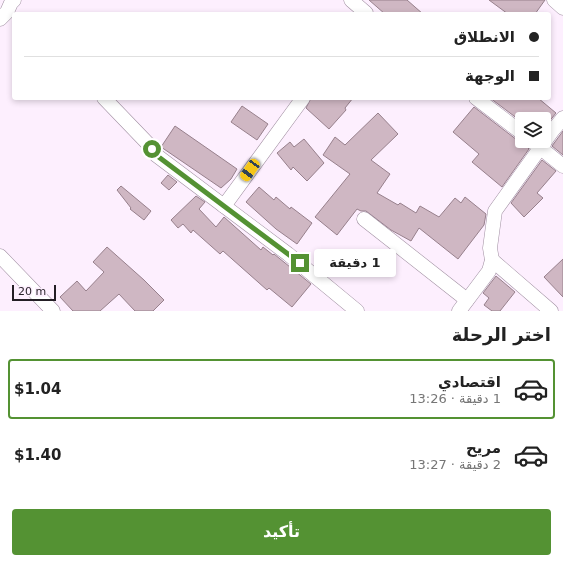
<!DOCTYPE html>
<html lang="ar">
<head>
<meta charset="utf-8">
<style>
	:root { --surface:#fff; --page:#f6f6f6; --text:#222; --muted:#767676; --line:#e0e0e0; --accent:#549233 }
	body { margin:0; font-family:"DejaVu Sans","Noto Naskh Arabic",sans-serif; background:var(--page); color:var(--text); direction:rtl; height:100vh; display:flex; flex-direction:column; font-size:15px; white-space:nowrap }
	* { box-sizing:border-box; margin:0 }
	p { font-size:13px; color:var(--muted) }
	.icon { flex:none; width:22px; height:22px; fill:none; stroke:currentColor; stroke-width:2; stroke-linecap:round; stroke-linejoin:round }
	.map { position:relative; height:311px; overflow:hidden; direction:ltr }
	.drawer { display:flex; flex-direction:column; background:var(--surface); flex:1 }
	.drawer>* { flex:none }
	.guide { position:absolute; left:12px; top:12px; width:539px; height:88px; border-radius:4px; box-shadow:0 2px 6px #0003; direction:rtl; display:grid; align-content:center; height:88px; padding:0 12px; background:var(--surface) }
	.buttons { position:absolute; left:515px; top:112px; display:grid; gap:8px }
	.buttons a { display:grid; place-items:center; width:36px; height:36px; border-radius:4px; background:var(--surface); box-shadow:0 2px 6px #0003; font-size:20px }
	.scale { position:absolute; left:12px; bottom:10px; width:44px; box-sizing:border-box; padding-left:4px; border:2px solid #241e25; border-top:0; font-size:11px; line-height:14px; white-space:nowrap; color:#241e25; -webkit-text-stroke:3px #fdeffe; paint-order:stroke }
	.end { position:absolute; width:18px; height:18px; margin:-9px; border:5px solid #549233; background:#fff; box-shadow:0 0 0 2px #fff }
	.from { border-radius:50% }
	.bubble { position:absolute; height:28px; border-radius:4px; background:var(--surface); box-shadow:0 2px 6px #0003; font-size:13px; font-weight:700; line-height:28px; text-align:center; direction:rtl }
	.car { position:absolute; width:12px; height:24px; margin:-12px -6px; border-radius:5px; box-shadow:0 0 3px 1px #0007; background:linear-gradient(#f5c518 24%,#345 0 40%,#f5c518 0 76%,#345 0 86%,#f5c518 0) }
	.guide b { display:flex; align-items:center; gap:14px; height:38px; font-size:15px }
	.guide b+b { border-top:1px solid var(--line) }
	.guide i { width:10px; height:10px; background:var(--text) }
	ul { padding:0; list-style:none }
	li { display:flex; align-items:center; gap:12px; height:60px; margin:0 8px 6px; padding:0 4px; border:2px solid transparent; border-radius:4px }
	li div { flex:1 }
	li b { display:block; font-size:15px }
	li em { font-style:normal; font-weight:700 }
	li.current { border-color:var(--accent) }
	li>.icon { width:36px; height:36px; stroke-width:1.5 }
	h2 { padding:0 12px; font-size:18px; line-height:48px }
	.button { display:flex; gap:8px; margin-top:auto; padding:8px 12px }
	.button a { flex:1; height:46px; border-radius:4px; background:var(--accent); color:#fff; font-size:16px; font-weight:700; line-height:46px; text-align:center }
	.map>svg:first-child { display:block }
</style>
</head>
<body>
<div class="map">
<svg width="563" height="311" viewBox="0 0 563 311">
	<rect width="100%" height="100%" fill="#fdeffe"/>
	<g fill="#cfb7c3" stroke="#97808c">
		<polygon points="369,0 407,0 423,14 385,14"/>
		<polygon points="489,0 545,0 535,14 508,14"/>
		<polygon points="311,98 353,98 345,108 346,110 329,129 306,108"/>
		<polygon points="490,98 538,98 556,113 544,128 544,119 522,119 522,122"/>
		<polygon points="242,106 268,124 257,140 231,122"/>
		<polygon points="474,107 517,140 524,141 524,144 529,149 502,187 472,162 479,154 453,132"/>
		<polygon points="378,113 398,134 371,160 390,174 377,193 398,205 400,203 416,213 420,206 439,217 455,198 461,203 465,197 486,214 484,225 458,259 419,228 411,241 391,230 366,211 361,211 357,209 337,235 315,217 350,174 323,155 335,137 345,145"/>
		<polygon points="175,126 237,169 231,179 221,188 161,147"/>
		<polygon points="563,131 563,155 552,146"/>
		<polygon points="304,139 324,163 307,181 293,167 291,170 277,153 290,142 294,147"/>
		<polygon points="542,160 556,171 537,193 543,198 524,217 511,203"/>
		<polygon points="168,175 177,182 169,190 161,183"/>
		<polygon points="121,186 151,211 144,220 130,209 131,208 117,190"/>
		<polygon points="259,187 274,200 276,197 290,209 291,207 312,223 297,244 276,229 246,202"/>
		<polygon points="196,196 205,202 199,209 216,227 224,217 261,250 263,247 273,255 274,254 311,284 292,307 269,288 267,290 223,251 220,254 193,230 191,233 183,224 178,228 171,220"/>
		<polygon points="107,247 144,280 164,300 153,311 135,311 119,294 100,311 73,311 60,297 77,281 86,291 104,272 93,262"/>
		<polygon points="563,259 563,297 544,277"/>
		<polygon points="496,276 515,292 500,311 492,311 484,305 489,298 483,293"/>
	</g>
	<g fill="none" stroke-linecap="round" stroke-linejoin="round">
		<defs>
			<g id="minor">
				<polyline points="351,0 366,13"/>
				<polyline points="554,0 563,8"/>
				<polyline points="0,19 7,12 11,3 14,0"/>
				<polyline points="104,98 153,149 156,155 288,254 357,311"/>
				<polyline points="476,98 522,133"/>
				<polyline points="532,141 563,166"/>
				<polyline points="224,206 303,98"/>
				<polyline points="364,219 467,300"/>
				<polyline points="0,256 53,311"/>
				<polyline points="492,260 551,311"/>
				<polyline points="459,311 489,271 492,260 490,248 495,211 553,130 563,118"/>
			</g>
		</defs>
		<use href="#minor" stroke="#9f8ea0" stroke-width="15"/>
		<use href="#minor" stroke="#fff" stroke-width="14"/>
	</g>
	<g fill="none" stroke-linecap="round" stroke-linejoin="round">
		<polyline stroke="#549233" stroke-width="5" points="152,149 156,155 300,263"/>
	</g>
</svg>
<div class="buttons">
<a><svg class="icon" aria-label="layers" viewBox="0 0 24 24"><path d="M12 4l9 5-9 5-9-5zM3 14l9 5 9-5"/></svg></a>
</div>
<div class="scale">20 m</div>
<i class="end from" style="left:152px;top:149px"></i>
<i class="end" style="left:300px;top:263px"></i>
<div class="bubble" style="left:314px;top:249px;width:82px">1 دقيقة</div>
<i class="car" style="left:250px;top:170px;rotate:216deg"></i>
<div class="guide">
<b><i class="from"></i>الانطلاق</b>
<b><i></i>الوجهة</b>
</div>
</div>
<section class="drawer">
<h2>اختر الرحلة</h2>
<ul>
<li class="current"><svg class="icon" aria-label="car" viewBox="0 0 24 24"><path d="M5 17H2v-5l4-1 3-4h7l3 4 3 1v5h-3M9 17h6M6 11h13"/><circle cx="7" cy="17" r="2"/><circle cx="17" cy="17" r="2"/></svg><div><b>اقتصادي</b><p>1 دقيقة · 13:26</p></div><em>$1.04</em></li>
<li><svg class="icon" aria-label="car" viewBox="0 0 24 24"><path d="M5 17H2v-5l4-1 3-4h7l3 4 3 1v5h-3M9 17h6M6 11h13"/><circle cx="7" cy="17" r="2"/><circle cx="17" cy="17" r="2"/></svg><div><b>مريح</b><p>2 دقيقة · 13:27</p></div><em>$1.40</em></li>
</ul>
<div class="button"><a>تأكيد</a></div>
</section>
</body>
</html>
